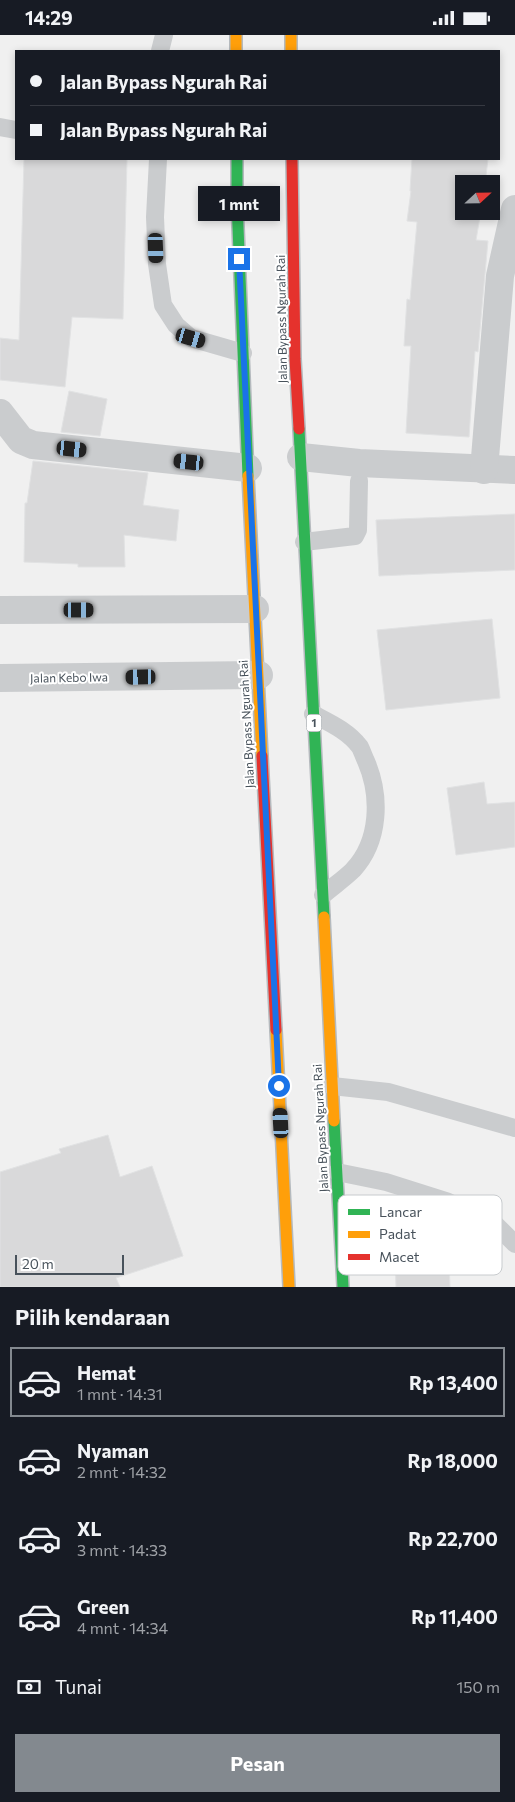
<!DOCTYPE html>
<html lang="id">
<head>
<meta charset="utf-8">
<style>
	:root { --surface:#171b24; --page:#242831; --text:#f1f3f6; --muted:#9ea1a6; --line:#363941; --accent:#83898f }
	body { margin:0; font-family:Commissioner,sans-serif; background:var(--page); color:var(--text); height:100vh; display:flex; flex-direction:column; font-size:19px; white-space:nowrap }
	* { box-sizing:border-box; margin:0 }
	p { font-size:16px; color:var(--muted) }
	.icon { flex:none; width:28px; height:28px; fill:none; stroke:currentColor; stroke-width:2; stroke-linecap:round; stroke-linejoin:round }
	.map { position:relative; height:1252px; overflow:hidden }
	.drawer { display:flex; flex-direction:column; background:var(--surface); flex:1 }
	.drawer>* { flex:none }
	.guide { position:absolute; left:15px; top:15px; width:485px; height:110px; border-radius:0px; box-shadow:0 2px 8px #0003; display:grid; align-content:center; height:110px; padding:0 15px; background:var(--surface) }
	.needle { width:32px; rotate:68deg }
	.buttons { position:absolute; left:455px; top:140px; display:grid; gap:10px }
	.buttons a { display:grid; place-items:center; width:45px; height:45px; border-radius:0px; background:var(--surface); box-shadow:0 2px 8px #0003; font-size:25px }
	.scale { position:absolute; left:15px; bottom:12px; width:109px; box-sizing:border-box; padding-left:5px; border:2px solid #48525b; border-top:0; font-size:14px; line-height:18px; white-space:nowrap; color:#48525b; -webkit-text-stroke:4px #fff; paint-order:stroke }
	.end { position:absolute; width:22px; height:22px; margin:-11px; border:6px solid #1a73e8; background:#fff; box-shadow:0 0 0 2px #fff }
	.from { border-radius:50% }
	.bubble { position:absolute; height:35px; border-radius:0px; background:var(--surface); box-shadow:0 2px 8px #0003; font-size:16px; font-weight:700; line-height:35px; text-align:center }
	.car { position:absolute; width:15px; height:30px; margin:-15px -8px; border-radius:6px; box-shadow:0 0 4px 1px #0007; background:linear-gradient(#222 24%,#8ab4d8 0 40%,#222 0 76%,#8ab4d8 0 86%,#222 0) }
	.guide b { display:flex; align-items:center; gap:18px; height:48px; font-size:19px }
	.guide b+b { border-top:1px solid var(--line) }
	.guide i { width:12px; height:12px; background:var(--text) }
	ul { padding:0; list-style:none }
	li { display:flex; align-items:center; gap:15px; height:70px; margin:0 10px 8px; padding:0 5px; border:2px solid transparent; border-radius:0px }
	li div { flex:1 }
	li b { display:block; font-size:19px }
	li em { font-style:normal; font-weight:700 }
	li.current { border-color:var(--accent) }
	li>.icon { width:45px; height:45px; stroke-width:1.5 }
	h2 { padding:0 15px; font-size:22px; line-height:60px }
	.pay { display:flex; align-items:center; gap:12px; height:55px; padding:0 15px; font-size:19px }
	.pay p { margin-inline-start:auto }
	.primary-button { display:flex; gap:10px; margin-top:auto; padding:10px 15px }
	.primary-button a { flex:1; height:58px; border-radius:0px; background:var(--accent); color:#fff; font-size:20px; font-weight:700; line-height:58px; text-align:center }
	.status { display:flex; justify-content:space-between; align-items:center; height:35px; padding:0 25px; background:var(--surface); direction:ltr }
	.status svg { height:14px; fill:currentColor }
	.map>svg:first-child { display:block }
</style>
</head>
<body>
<div class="status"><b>14:29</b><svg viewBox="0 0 49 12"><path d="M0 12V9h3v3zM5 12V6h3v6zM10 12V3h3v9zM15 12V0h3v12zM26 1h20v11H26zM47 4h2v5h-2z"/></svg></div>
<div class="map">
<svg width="515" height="1252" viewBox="0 0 515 1252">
	<rect width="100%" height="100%" fill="#f0f0f0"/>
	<g fill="#d9d9da" stroke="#e1e2e3">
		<polygon points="24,124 127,124 123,284 72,282 65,352 0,345 0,303 19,305"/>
		<polygon points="412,124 488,124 485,149 464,149 464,176 481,176 476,205 488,206 478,317 475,316 469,402 406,398 411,311 404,311 407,264 410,265 417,187 407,186 411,156 410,156"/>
		<polygon points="69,356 107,364 100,401 61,397"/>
		<polygon points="33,426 148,438 143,470 179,475 176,506 124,500 125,532 78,532 78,529 24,527 25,468 27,468"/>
		<polygon points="515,479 515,535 379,541 376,485"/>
		<polygon points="492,584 500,663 386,675 377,595"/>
		<polygon points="484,747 487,769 515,767 515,812 456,820 447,753"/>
		<polygon points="108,1100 120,1142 152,1131 183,1221 116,1243 120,1252 0,1252 0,1137 61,1118 59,1114"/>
		<polygon points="448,1195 450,1252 396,1252 394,1197"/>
	</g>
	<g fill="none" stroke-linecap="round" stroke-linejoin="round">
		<defs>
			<g id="fast">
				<polyline points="237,124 237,167 248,441"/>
				<polyline points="299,394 324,882"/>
				<polyline points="334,1086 343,1252"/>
			</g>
			<g id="slow">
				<polyline points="236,0 236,16"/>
				<polyline points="291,0 291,16"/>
				<polyline points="248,441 262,721"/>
				<polyline points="324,882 334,1086"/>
				<polyline points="276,995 289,1252"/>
			</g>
			<g id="jam">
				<polyline points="292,124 295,324 299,394"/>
				<polyline points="262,721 276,995"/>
			</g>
		</defs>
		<use href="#fast" stroke="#b5babe" stroke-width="14"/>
		<use href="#slow" stroke="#b5babe" stroke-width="14"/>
		<use href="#jam" stroke="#b5babe" stroke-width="14"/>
		<g stroke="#caccce" stroke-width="18">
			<polyline points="160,16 164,0"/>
			<polyline points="0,92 16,95"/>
			<polyline points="158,124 155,182 157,229 163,270 176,290 191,303 243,318"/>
			<polyline points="304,507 355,501 358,495 359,446"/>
			<path d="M313 679C330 688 348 696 360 712 362 716 364 722 366 726 381 761 380 806 353 835 344 844 332 852 323 860"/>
			<polyline points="332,1051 388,1057 515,1093"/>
			<polyline points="337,1137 386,1147 446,1166 495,1189 515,1209"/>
		</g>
		<g stroke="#caccce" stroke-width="28">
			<polyline points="0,378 21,405 33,410 248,433"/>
			<polyline points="301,422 359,428 515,435"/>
			<polyline points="484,435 500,241 515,174"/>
			<polyline points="0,575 255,574"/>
			<polyline points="0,643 259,640"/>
		</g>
		<use href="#fast" stroke="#30b455" stroke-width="11"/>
		<use href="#slow" stroke="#ff9f0a" stroke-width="11"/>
		<use href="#jam" stroke="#e5322d" stroke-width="11"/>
	</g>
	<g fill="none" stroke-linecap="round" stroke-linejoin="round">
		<polyline stroke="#1a73e8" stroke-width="6" points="239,224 279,1051"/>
	</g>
	<g text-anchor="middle" stroke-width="4" stroke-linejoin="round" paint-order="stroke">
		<rect fill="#fff" stroke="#7f868c" stroke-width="1" x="306.5" y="679.5" width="15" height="17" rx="4"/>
		<g font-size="11" font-weight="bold" fill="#48525b">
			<text x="314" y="692">1</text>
		</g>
		<g font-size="12" fill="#48525b" stroke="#fff">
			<text transform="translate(282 284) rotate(-91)" y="4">Jalan Bypass Ngurah Rai</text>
			<text transform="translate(69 643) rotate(-1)" y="4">Jalan Kebo Iwa</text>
			<text transform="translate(247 689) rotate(-93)" y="4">Jalan Bypass Ngurah Rai</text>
			<text transform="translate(321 1093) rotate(-93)" y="4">Jalan Bypass Ngurah Rai</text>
		</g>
	</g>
	<rect x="338" y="1160" width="164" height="80" rx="8" fill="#fff" stroke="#c8cbce" stroke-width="1"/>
	<rect x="348" y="1174" width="22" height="6" fill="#30b455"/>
	<rect x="348" y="1196" width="22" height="7" fill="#ff9f0a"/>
	<rect x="348" y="1219" width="22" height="6" fill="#e5322d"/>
	<g font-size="14" fill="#48525b">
		<text x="379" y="1182">Lancar</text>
		<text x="379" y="1204">Padat</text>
		<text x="379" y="1227">Macet</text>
	</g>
</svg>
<div class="buttons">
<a><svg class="needle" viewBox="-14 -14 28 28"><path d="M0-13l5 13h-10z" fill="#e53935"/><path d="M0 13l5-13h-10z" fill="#9ea1a6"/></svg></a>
</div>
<div class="scale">20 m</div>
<i class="end from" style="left:279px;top:1051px"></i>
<i class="end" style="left:239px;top:224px"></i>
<div class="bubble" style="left:198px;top:151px;width:82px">1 mnt</div>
<i class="car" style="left:156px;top:213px;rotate:178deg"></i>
<i class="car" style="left:191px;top:303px;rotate:106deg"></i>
<i class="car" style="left:72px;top:414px;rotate:96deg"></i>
<i class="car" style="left:189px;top:427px;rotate:276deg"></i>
<i class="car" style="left:79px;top:575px;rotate:90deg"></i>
<i class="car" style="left:141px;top:642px;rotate:269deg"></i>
<i class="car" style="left:281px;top:1088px;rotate:357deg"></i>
<div class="guide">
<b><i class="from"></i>Jalan Bypass Ngurah Rai</b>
<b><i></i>Jalan Bypass Ngurah Rai</b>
</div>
</div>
<section class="drawer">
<h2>Pilih kendaraan</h2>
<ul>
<li class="current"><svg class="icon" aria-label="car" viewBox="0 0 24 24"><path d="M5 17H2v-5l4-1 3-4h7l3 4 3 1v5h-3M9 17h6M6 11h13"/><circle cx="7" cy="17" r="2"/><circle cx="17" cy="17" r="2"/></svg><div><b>Hemat</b><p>1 mnt · 14:31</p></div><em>Rp 13,400</em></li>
<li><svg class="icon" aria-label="car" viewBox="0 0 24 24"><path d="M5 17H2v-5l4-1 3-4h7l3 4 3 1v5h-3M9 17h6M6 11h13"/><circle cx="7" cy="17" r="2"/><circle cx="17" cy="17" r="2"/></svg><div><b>Nyaman</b><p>2 mnt · 14:32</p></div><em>Rp 18,000</em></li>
<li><svg class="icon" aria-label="car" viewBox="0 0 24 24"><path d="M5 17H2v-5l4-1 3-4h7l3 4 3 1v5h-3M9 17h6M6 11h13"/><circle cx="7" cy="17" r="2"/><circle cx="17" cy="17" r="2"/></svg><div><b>XL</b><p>3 mnt · 14:33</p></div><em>Rp 22,700</em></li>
<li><svg class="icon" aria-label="car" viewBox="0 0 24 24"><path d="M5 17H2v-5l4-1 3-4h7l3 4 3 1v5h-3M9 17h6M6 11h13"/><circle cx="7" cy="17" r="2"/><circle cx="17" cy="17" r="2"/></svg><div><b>Green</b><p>4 mnt · 14:34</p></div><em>Rp 11,400</em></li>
</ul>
<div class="pay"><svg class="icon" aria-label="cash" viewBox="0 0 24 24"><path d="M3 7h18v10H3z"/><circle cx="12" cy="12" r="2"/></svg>Tunai<p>150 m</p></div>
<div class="primary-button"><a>Pesan</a></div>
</section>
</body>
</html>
